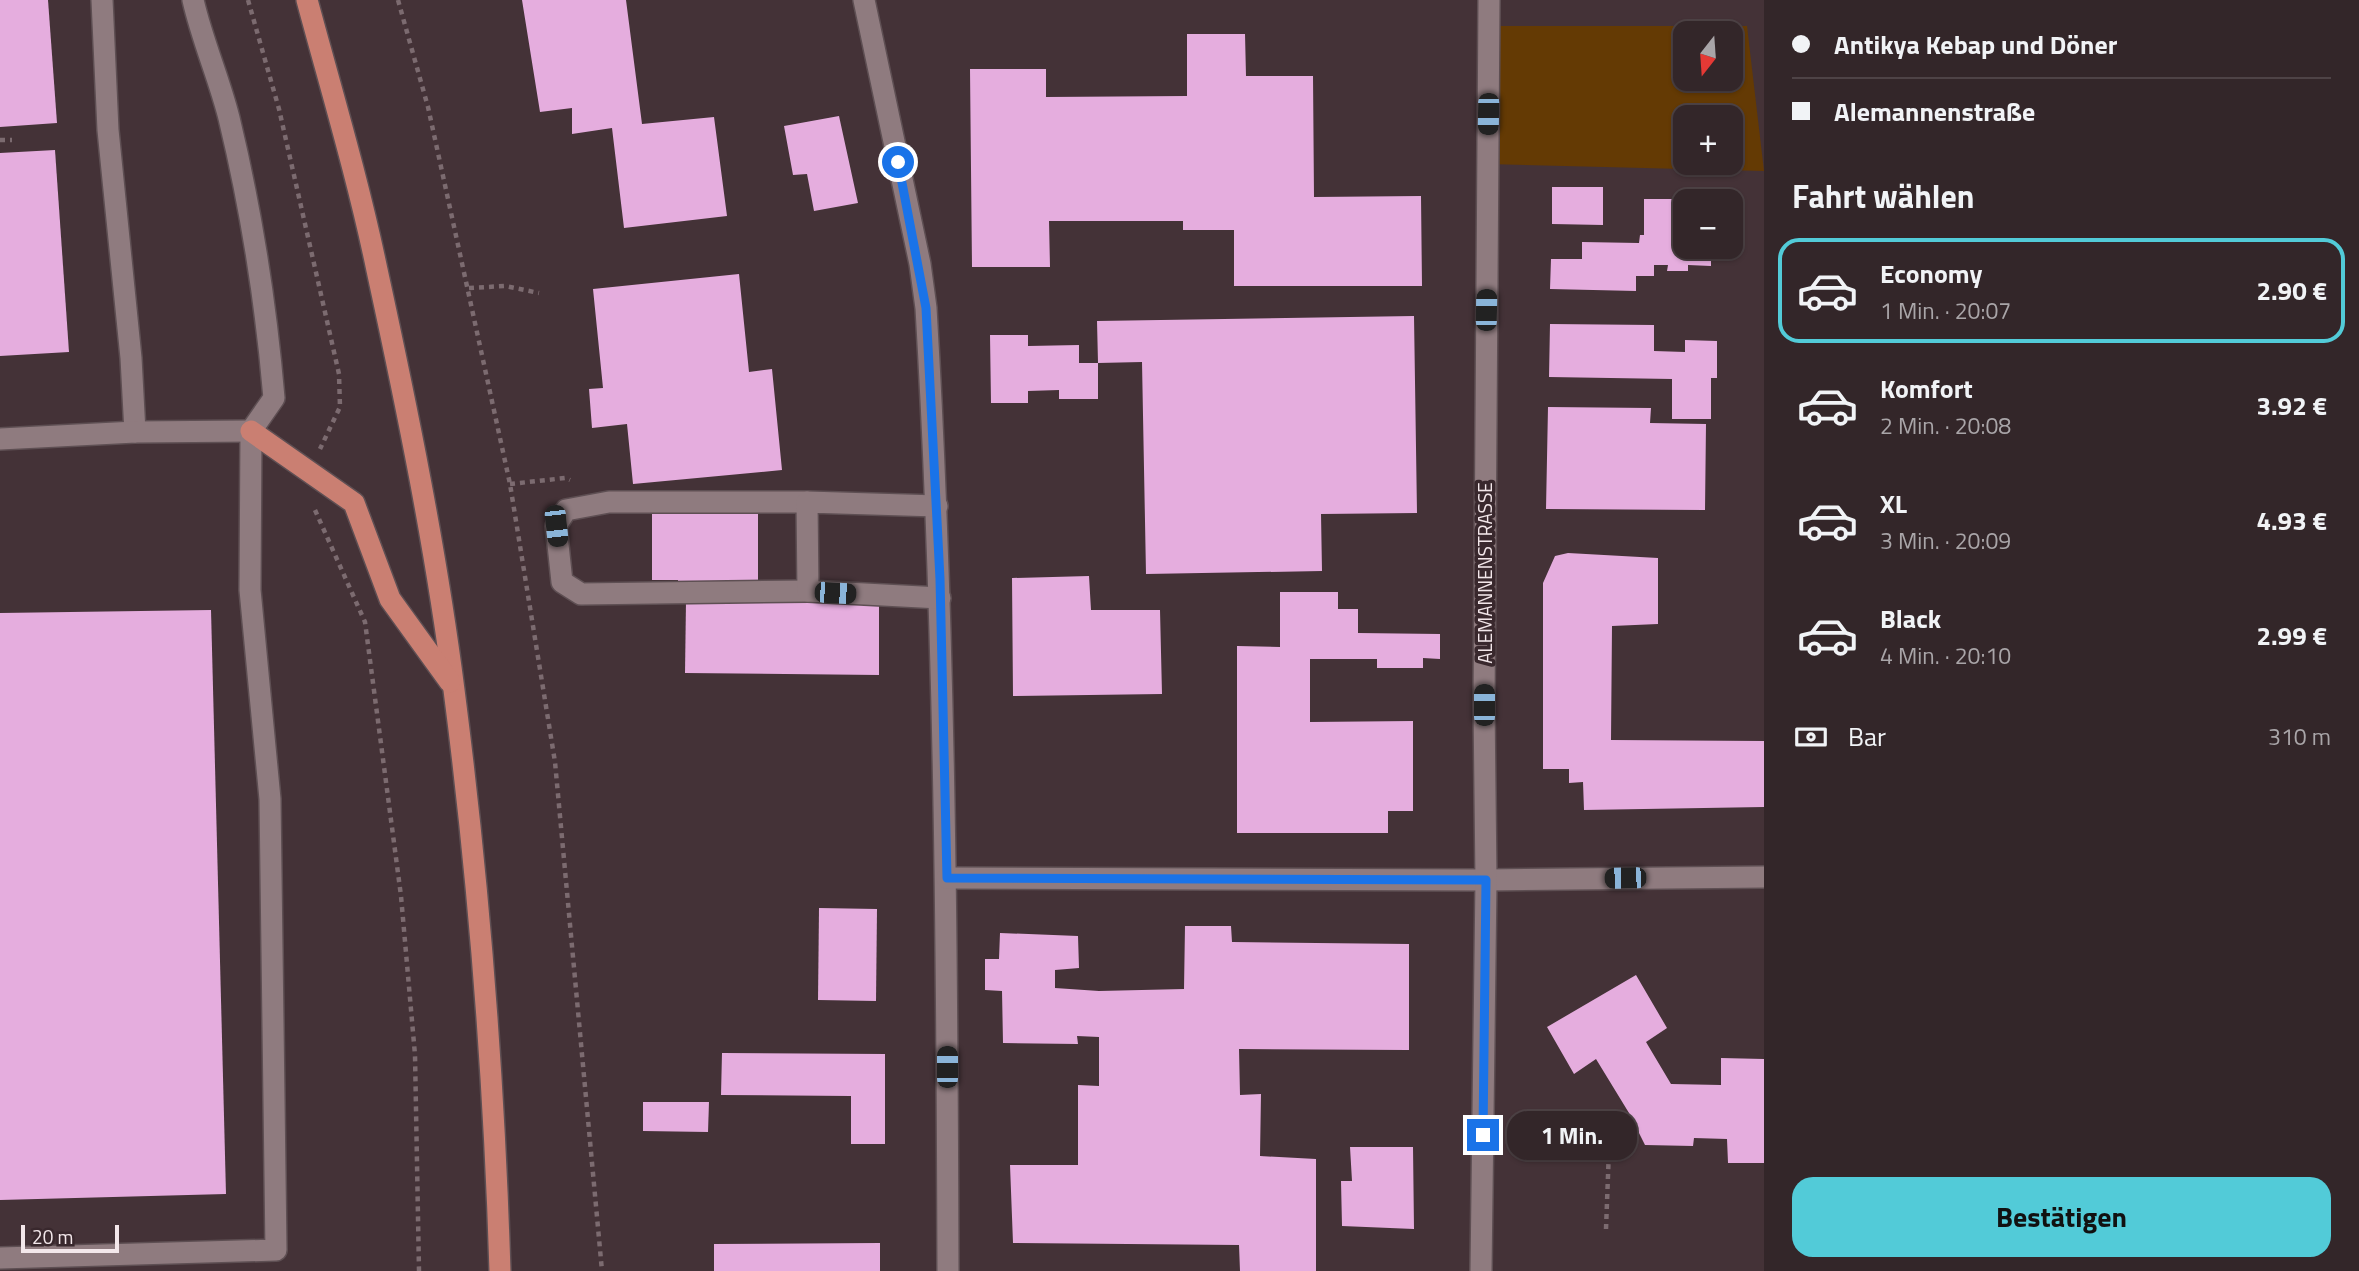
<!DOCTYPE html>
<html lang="de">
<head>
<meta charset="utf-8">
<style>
	:root { --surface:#332629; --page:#3e3235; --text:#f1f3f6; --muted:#a9a5a8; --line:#4e4346; --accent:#52cbd8 }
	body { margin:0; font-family:"Titillium Web",sans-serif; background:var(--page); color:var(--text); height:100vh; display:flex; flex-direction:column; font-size:26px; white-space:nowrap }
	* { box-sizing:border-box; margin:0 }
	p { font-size:23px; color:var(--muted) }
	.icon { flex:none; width:38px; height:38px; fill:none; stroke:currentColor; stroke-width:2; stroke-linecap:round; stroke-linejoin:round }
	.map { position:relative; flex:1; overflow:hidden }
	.side { display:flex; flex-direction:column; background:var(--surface); width:595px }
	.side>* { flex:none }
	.banner { display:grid; align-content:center; height:154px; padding:0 28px; background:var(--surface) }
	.needle { width:46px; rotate:197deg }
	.buttons { position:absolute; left:1673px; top:21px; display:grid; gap:14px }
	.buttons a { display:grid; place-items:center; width:70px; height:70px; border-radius:14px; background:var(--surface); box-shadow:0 2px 5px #0004,0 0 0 2px var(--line); font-size:35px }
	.scale { position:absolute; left:21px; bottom:18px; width:98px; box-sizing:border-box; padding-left:7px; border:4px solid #f3e7ea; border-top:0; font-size:19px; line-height:24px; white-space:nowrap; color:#f3e7ea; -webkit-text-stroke:5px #39282d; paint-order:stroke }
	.end { position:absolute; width:32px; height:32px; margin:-16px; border:9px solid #1a73e8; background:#fff; box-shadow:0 0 0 4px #fff }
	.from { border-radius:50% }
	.bubble { position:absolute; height:49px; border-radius:21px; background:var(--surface); box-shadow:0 2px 5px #0004,0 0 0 2px var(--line); font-size:23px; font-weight:700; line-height:49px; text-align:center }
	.car { position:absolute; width:21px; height:42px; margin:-21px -10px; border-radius:9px; box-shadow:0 0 5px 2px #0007; background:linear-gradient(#222 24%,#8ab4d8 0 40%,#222 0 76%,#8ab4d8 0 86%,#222 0) }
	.banner b { display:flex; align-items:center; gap:24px; height:66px; font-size:26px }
	.banner b+b { border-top:2px solid var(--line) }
	.banner i { width:18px; height:18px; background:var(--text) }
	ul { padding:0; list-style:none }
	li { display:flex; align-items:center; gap:21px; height:105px; margin:0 14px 10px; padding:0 14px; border:4px solid transparent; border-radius:21px }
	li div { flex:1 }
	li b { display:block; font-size:26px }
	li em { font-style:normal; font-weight:700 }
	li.on { border-color:var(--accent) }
	li>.icon { width:63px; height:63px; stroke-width:1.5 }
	h2 { padding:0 28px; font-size:32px; line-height:84px }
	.pay { display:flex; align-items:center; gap:18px; height:77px; padding:0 28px; font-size:26px }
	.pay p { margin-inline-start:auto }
	.action { display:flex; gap:14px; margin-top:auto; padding:14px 28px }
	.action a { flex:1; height:80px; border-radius:21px; background:var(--accent); color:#111; font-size:28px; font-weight:700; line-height:80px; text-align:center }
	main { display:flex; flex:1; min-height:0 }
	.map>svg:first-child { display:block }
</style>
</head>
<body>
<main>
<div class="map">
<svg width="1764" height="1271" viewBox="0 0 1764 1271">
	<rect width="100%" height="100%" fill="#443237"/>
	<path fill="#643a04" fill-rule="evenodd" d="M1489 26H1747L1764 171 1487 164ZM1685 33H1731V79H1685ZM1685 117H1731V163H1685Z"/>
	<g fill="#e5adde">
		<polygon points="0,0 48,0 57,123 0,127"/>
		<polygon points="522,0 626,0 642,124 714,117 727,216 624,228 612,128 572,134 572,108 540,112"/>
		<polygon points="1187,34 1245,34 1246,76 1313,76 1314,197 1421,196 1422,286 1234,286 1234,230 1183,230 1183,221 1049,221 1050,267 972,267 970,69 1046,69 1046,97 1187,96"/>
		<polygon points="839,116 858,203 814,211 807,174 793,175 784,126"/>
		<polygon points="55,150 69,352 0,356 0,153"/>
		<polygon points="1552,187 1603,187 1603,225 1552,224"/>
		<polygon points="1644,199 1673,199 1673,209 1685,209 1685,247 1711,247 1711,266 1688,265 1688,271 1667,271 1668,265 1654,265 1654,276 1636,276 1636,291 1550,289 1551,259 1582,259 1582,242 1639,243 1640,235 1644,235"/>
		<polygon points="739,274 749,372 772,369 782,470 633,484 627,424 592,428 589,389 603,388 593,289"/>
		<polygon points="1414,316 1417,513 1321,514 1322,571 1146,574 1142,362 1098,363 1097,321"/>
		<polygon points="1550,324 1654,325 1654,351 1685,352 1685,340 1717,341 1717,378 1711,378 1711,419 1672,419 1672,379 1549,377"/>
		<polygon points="990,335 1028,335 1028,346 1079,345 1079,363 1098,363 1098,399 1059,399 1059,390 1028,391 1028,403 991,403"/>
		<polygon points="1548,407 1651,408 1650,423 1706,424 1705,510 1546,509"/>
		<polygon points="652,507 758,507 758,581 749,580 750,598 678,598 678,580 652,580"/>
		<polygon points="1568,553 1658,558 1658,624 1612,626 1611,740 1764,741 1764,807 1584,810 1583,782 1569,783 1569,769 1543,769 1543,583 1555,556"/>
		<polygon points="1089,576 1091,610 1160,610 1162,694 1013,696 1012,578"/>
		<polygon points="1280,592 1338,592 1338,609 1358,609 1358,633 1440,634 1440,659 1423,658 1423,668 1377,668 1377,659 1310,659 1310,722 1413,721 1413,811 1388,811 1388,833 1237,833 1237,646 1280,647"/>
		<polygon points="686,601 879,604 879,675 685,673"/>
		<polygon points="211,610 226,1194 0,1200 0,613"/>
		<polygon points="819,908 877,909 876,1001 818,1000"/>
		<polygon points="1185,926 1231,926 1232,942 1409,944 1409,1050 1239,1049 1240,1095 1261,1094 1260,1156 1316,1159 1316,1271 1240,1271 1239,1245 1013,1243 1010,1165 1078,1165 1078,1085 1099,1086 1099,1037 1077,1036 1078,1044 1003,1043 1002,991 985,990 985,959 999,959 1000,933 1078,936 1079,968 1055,970 1055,988 1099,991 1184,989"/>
		<polygon points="1636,975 1667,1028 1646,1042 1671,1084 1721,1085 1721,1058 1764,1059 1764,1163 1728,1163 1727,1139 1694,1138 1693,1146 1645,1145 1637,1129 1628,1134 1619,1120 1629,1113 1596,1059 1574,1074 1547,1027"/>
		<polygon points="722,1053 885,1054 885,1144 851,1144 851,1096 721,1095"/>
		<polygon points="643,1102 709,1102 708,1132 643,1131"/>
		<polygon points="1350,1147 1413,1147 1414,1229 1342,1226 1341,1181 1352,1181"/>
		<polygon points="880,1243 880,1271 714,1271 714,1244"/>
	</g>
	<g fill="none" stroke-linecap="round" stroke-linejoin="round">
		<defs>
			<g id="minor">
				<polyline points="102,0 108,130 131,358 135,432"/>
				<path d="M864 0 920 264 926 308C945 629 947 950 948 1271"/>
				<polyline points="0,439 135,432 251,431"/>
				<polyline points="807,502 609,502 566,510 556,526 562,582 581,594 808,591"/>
				<polyline points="937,506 807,502 808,591 940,598"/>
				<polyline points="947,878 1486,880 1764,877"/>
				<path d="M0 1258 276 1250 270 799 250 590 251 431 274 398C266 304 251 209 229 118 219 78 202 40 193 0"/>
				<polyline points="1481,1271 1486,880 1484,705 1489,0"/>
			</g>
			<g id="major">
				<path d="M307 0C331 89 358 179 377 270 407 408 436 549 454 690 479 883 494 1077 500 1271"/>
				<polyline points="251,431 354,503 390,599 450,682"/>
			</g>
		</defs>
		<use href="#minor" stroke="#5e4f53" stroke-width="24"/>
		<use href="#major" stroke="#5e4f53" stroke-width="24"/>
		<g stroke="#7c6b70" stroke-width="4.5" stroke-dasharray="5 5" stroke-linecap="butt">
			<polyline points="248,0 279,109 339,374 340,407 320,449"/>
			<polyline points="398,0 428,107 510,484 555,762 602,1271"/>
			<polyline points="0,140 12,140"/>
			<polyline points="469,288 505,286 539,293"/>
			<polyline points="510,484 565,478 570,480"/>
			<polyline points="315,510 365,622 401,896 415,1055 419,1271"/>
			<polyline points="1606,1229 1609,1149 1618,1132"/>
		</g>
		<use href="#minor" stroke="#8f7b7f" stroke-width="21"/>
		<use href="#major" stroke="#ca7f72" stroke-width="21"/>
	</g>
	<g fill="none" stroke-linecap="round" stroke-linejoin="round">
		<polyline stroke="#1a73e8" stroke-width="9" points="898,162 926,308 940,579 947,878 1486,880 1483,1135"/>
	</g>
	<g text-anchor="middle" stroke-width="7" stroke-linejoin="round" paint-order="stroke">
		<g font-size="19" fill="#f3e7ea" stroke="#39282d">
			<text transform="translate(1485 573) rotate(-90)" y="7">ALEMANNENSTRASSE</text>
		</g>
	</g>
</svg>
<div class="buttons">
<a><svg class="needle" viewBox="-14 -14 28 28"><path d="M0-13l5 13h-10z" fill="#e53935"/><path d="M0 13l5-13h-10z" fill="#a9a5a8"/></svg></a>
<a>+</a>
<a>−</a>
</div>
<div class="scale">20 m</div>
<i class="end from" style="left:898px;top:162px"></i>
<i class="end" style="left:1483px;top:1135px"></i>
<div class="bubble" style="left:1507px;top:1111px;width:130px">1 Min.</div>
<i class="car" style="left:1488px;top:114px;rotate:181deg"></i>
<i class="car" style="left:1486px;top:310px;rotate:1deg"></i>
<i class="car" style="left:556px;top:526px;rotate:174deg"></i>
<i class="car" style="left:835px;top:593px;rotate:93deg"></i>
<i class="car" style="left:1484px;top:705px;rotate:0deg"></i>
<i class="car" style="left:1625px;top:878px;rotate:269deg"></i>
<i class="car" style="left:947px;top:1067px;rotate:0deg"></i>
</div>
<section class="side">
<div class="banner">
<b><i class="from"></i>Antikya Kebap und Döner</b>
<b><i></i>Alemannenstraße</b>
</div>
<h2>Fahrt wählen</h2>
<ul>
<li class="on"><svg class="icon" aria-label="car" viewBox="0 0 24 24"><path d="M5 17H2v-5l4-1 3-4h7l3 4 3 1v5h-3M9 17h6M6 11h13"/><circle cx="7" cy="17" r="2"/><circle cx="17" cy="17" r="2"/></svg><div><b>Economy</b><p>1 Min. · 20:07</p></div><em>2.90 €</em></li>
<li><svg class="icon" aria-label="car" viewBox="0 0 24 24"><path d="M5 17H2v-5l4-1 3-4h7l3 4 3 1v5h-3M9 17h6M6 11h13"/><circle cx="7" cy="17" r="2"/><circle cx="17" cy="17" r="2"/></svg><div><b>Komfort</b><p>2 Min. · 20:08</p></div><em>3.92 €</em></li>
<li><svg class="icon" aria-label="car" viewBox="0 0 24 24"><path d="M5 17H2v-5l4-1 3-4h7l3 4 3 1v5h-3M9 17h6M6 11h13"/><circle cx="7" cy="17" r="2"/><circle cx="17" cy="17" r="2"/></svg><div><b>XL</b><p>3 Min. · 20:09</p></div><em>4.93 €</em></li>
<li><svg class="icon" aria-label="car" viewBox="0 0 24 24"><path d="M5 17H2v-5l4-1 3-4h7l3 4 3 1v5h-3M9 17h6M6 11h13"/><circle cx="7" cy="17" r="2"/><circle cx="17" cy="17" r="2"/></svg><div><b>Black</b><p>4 Min. · 20:10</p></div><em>2.99 €</em></li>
</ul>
<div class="pay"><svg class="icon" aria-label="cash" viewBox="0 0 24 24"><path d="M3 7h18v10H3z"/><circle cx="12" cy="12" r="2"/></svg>Bar<p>310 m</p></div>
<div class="action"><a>Bestätigen</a></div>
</section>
</main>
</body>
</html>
